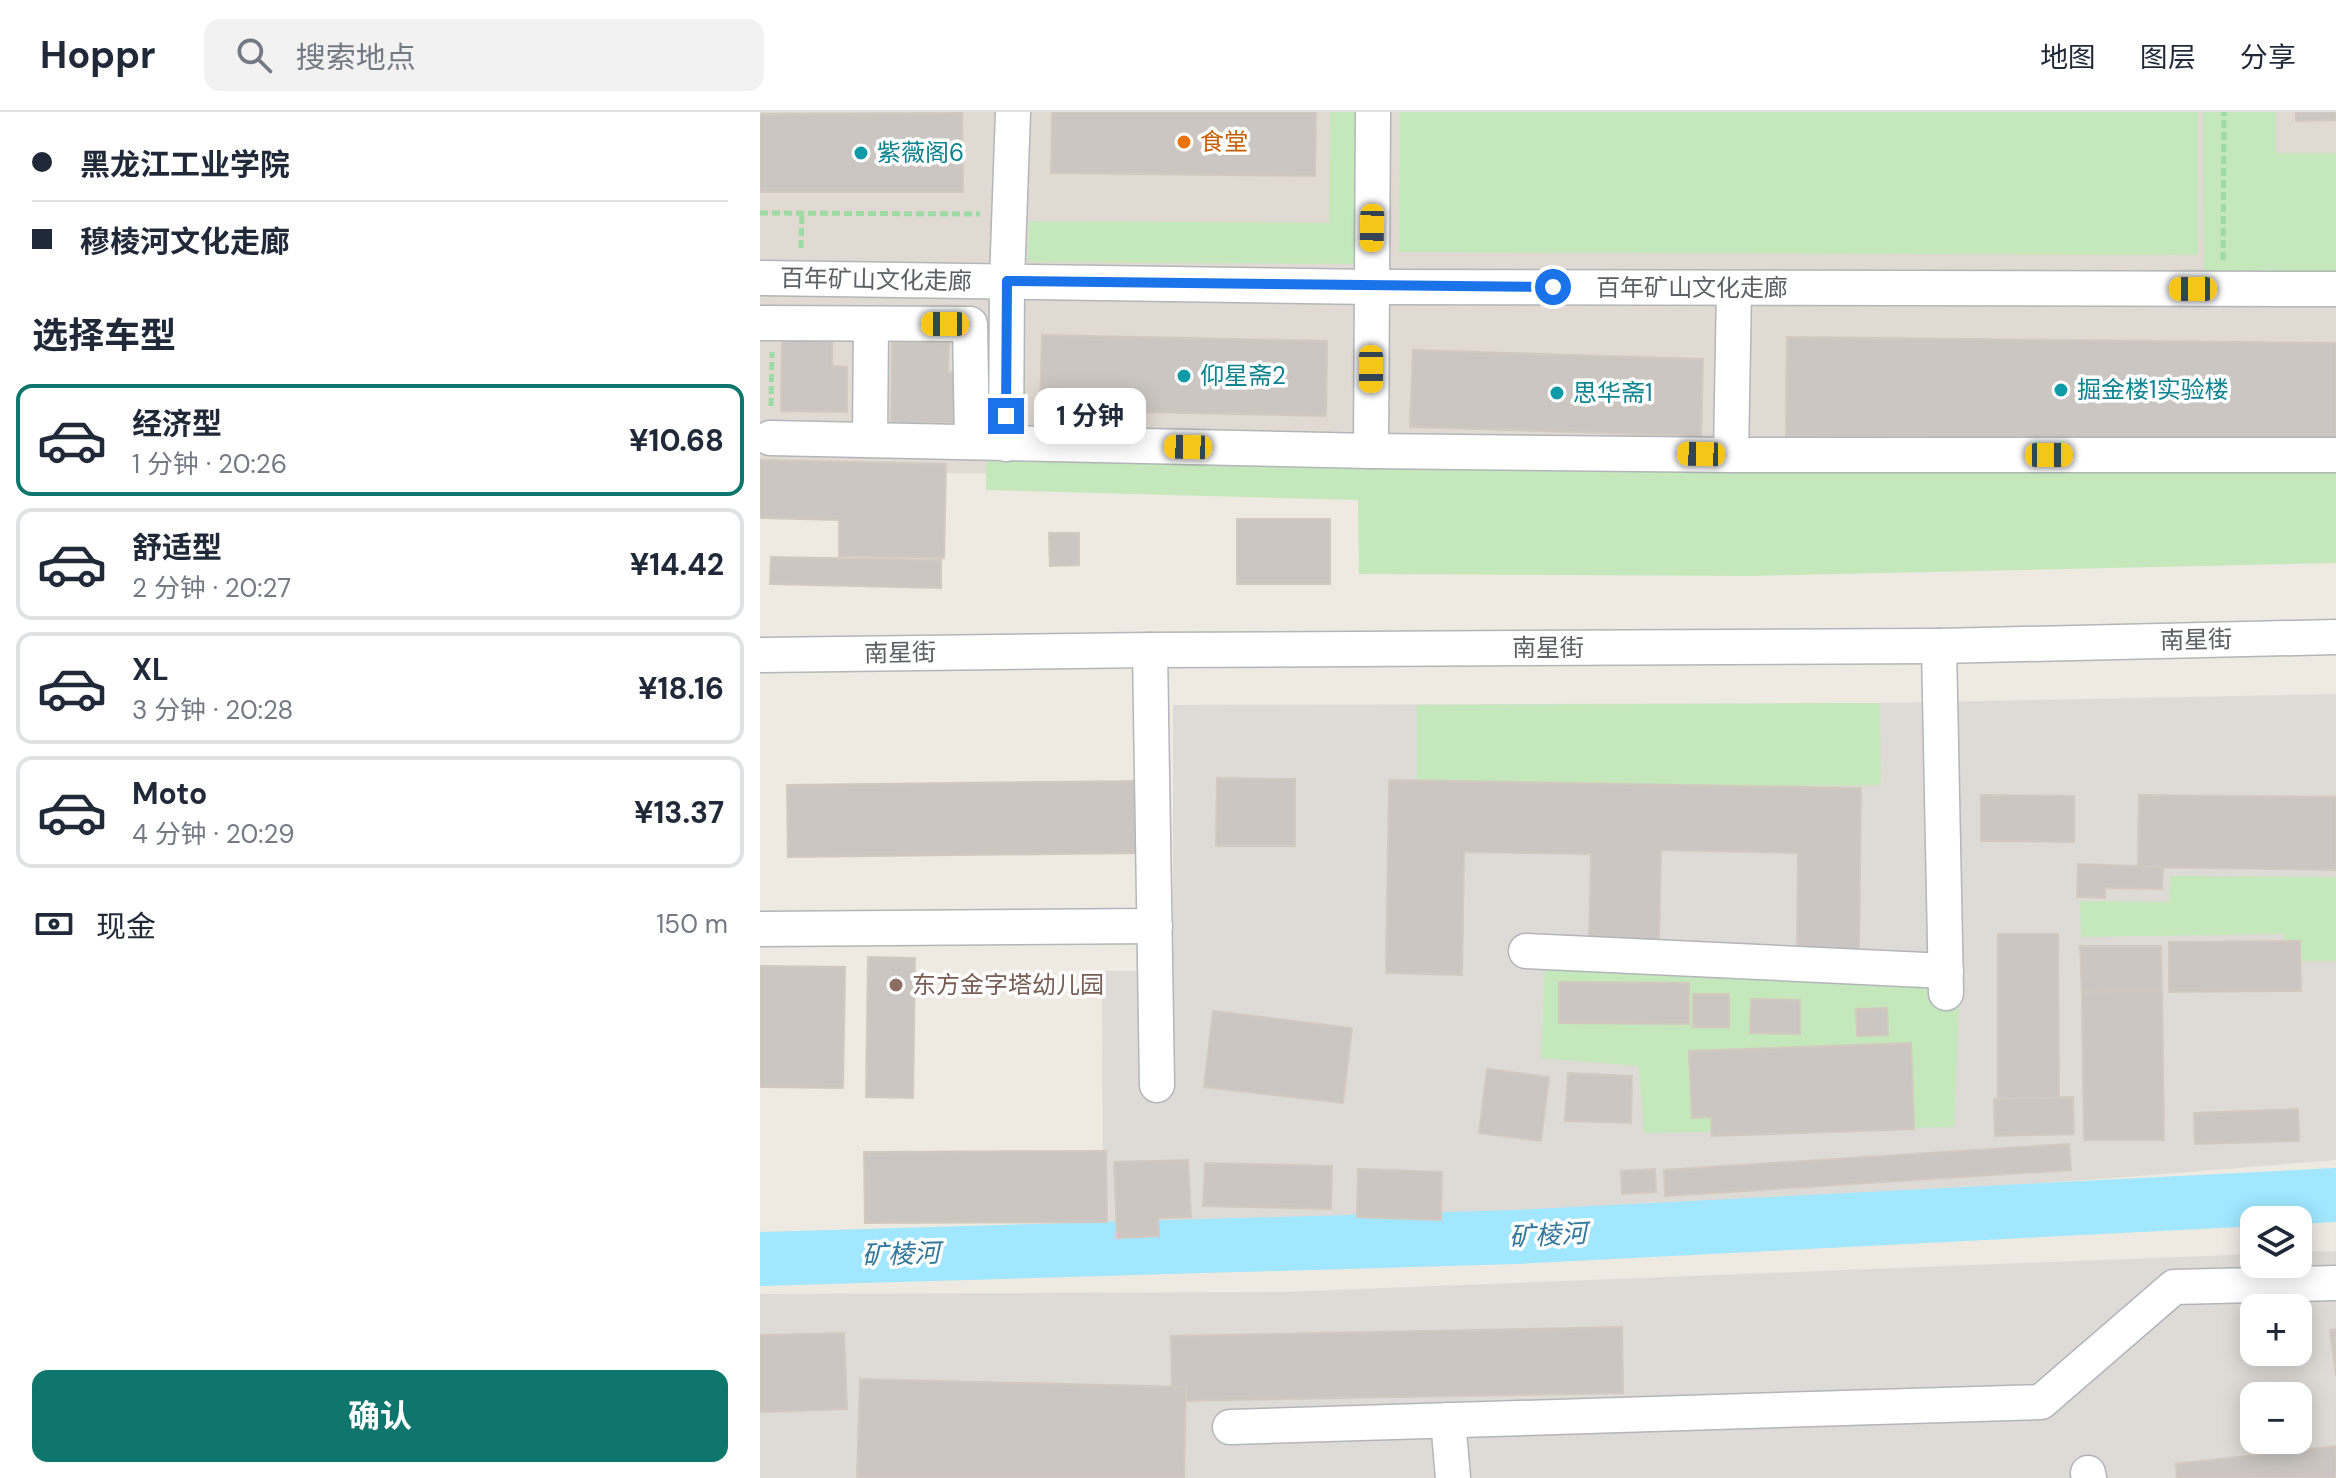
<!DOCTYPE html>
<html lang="zh">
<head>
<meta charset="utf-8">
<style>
	:root { --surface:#fff; --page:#f2f2f3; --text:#1f2937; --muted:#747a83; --line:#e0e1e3; --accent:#0f766e }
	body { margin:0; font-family:"DM Sans","Noto Sans SC",sans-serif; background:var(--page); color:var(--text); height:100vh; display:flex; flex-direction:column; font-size:30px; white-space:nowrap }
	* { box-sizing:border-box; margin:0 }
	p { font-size:26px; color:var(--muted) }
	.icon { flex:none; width:44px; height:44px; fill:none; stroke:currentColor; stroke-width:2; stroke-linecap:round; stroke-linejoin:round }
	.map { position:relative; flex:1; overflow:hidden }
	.drawer { display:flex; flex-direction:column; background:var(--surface); width:760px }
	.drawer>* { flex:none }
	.guide { display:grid; align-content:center; height:176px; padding:0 32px; background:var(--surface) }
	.controls { position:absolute; left:1480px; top:1094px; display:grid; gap:16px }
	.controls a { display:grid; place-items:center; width:72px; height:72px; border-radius:16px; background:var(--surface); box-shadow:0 4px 20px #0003; font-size:40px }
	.end { position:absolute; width:36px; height:36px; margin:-18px; border:10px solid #1a73e8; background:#fff; box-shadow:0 0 0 4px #fff }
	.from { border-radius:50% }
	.bubble { position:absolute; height:56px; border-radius:16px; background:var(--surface); box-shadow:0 4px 20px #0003; font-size:26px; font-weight:700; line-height:56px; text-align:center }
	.car { position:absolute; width:24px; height:48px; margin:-24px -12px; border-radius:10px; box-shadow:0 0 6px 2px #0007; background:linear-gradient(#f5c518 24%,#345 0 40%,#f5c518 0 76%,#345 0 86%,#f5c518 0) }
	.guide b { display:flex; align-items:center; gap:28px; height:76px; font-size:30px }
	.guide b+b { border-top:2px solid var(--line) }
	.guide i { width:20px; height:20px; background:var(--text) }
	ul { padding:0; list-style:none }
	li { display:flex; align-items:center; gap:24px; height:112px; margin:0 16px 12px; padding:0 16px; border:4px solid var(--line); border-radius:16px }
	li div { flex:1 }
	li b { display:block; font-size:30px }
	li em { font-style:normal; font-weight:700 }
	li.active { border-color:var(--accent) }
	li>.icon { width:72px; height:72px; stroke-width:1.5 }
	h2 { padding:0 32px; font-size:36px; line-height:96px }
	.pay { display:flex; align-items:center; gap:20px; height:88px; padding:0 32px; font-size:30px }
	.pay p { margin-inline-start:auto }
	.button { display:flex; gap:16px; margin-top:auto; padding:16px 32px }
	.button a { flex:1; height:92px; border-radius:16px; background:var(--accent); color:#fff; font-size:32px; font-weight:700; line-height:92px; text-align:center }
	header { display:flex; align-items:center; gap:48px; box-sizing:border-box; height:112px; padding:0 40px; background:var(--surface); border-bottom:2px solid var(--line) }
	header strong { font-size:38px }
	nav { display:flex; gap:44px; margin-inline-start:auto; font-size:28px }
	.search { width:560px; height:72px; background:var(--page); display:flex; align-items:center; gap:20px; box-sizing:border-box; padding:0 28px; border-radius:16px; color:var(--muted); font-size:30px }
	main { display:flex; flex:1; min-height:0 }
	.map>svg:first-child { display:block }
</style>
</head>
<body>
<header>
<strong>Hoppr</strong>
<div class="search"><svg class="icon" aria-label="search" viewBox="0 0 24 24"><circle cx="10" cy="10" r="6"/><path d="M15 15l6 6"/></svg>搜索地点</div>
<nav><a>地图</a><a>图层</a><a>分享</a></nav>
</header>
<main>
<section class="drawer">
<div class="guide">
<b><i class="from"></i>黑龙江工业学院</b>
<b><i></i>穆棱河文化走廊</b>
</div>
<h2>选择车型</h2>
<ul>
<li class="active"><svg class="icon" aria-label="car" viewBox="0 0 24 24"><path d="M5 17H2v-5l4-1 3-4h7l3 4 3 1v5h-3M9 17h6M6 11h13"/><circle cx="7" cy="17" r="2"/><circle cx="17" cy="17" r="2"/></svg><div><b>经济型</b><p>1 分钟 · 20:26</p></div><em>¥10.68</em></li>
<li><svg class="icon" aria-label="car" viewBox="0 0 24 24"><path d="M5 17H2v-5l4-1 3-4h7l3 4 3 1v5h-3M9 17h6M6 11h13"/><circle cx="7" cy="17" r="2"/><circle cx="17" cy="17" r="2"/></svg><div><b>舒适型</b><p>2 分钟 · 20:27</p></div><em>¥14.42</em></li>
<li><svg class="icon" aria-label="car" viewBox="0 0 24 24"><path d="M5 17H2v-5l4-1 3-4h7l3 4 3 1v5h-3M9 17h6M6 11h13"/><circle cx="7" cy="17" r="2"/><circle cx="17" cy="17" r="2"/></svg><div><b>XL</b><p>3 分钟 · 20:28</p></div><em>¥18.16</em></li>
<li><svg class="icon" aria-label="car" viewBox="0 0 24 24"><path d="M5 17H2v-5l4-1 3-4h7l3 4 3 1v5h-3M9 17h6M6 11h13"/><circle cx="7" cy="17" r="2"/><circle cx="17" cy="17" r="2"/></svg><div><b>Moto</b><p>4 分钟 · 20:29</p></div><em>¥13.37</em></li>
</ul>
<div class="pay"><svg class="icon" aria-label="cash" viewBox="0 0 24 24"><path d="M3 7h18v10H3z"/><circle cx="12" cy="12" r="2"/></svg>现金<p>150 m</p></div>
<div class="button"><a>确认</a></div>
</section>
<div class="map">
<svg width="1576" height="1366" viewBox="0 0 1576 1366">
	<rect width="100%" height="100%" fill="#eee9e1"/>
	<g fill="#dedbd6" fill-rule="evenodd">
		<polygon points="1576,582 1576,1048 1354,1066 528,1123 343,1126 342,859 413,859 413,593 1120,591"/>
		<path d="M1576 1139V1366H0V1182L523 1180 1494 1142V1152H1538V1140ZM1494 1196H1538V1240H1494ZM1494 1284H1538V1328H1494Z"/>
	</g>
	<polygon fill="#e0dad2" points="0,0 1576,0 1576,369 0,360"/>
	<g fill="#c4e7bc">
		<polygon points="570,0 595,0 594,152 268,150 269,109 569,111"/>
		<polygon points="640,0 1438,0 1438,143 639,140"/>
		<polygon points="1443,0 1516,0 1516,41 1576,41 1576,163 1444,164"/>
		<polygon points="227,321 1576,347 1576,451 989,464 599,462 598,388 226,378"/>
		<polygon points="1120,591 1121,673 657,676 657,593"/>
		<polygon points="1410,764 1576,765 1576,849 1524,849 1524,822 1321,825 1320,789 1409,790"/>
		<polygon points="785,851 1200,868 1194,1015 884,1021 879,954 781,946"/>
	</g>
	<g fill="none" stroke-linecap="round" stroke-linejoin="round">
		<polyline stroke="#a0e7ff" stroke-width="54" points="0,1147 756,1125 1576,1083"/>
	</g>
	<g fill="#cbc6c1" stroke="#d3c9bf" stroke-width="2">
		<polygon points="292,0 556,0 555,64 291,61"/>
		<polygon points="1536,0 1576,0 1576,8 1536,9"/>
		<polygon points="202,1 203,80 0,80 0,2"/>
		<polygon points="282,223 567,229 566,304 280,298"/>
		<polygon points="1027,225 1576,231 1576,330 1026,324"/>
		<polygon points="22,227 72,227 72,254 87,255 87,300 21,299"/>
		<polygon points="132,230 189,231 188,260 202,260 202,311 131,310"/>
		<polygon points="653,238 943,247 941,324 650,315"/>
		<polygon points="0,348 186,352 184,446 79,444 79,408 0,406"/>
		<rect x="477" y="407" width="93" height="65"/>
		<polygon points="289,421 319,421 319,453 290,454"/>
		<polygon points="11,445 181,448 181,476 10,472"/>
		<polygon points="457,666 535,667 535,734 456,734"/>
		<polygon points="629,668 1101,676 1099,840 1037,839 1038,741 901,738 899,831 829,830 831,742 704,740 702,863 626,861"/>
		<polygon points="375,669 376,741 28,745 27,673"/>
		<polygon points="1221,683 1314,684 1314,730 1221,729"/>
		<polygon points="1379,683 1576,685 1576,758 1378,755"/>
		<polygon points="1318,752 1403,755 1402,777 1345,776 1345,786 1317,785"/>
		<polygon points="1238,822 1298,822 1299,1005 1238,1005"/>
		<polygon points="1540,829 1541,879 1409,880 1409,830"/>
		<polygon points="1320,834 1401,834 1402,879 1322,880"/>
		<polygon points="108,845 155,846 153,986 106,985"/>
		<polygon points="0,854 85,855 83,976 0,975"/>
		<polygon points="799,870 929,871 929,912 799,911"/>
		<polygon points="1402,879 1404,1028 1324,1028 1322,880"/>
		<rect x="933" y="882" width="36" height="33"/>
		<polygon points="991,887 1040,888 1040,922 990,921"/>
		<polygon points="1127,896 1128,923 1097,924 1096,897"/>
		<polygon points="453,899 592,916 583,991 444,975"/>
		<polygon points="1151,931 1154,1017 952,1024 951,1005 932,1006 929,939"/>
		<polygon points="727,957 789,965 781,1029 719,1021"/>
		<polygon points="808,961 872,964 871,1011 805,1009"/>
		<polygon points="1313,985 1314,1022 1235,1024 1234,987"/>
		<polygon points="1538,997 1539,1029 1435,1032 1434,1001"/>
		<polygon points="1309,1032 1311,1058 905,1084 904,1058"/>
		<polygon points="346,1039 347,1110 105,1111 104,1040"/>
		<polygon points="428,1048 431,1105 398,1106 399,1124 357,1126 354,1050"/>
		<polygon points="445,1051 572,1054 571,1097 443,1094"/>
		<polygon points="598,1057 682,1060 681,1108 597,1105"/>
		<polygon points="895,1057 896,1080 862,1082 861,1059"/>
		<polygon points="862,1215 863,1281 412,1289 411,1224"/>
		<polygon points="1576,1217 1576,1264 1570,1218"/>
		<polygon points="84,1221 87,1297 0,1300 0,1223"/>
		<polygon points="100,1267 426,1275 424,1366 97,1366"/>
		<polygon points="1576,1334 1576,1366 1417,1366 1416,1352"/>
	</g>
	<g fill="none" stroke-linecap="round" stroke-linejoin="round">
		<defs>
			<g id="minor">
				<polyline points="0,166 611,175 1576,177"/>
				<polyline points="0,211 210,212 212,330"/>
				<polyline points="10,326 611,339 971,343 1576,343"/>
				<polyline points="110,328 111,212"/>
				<polyline points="246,332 247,169 253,0"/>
				<polyline points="611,339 613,0"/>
				<polyline points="971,343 974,176"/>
				<polyline points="1179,534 1186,881"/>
				<polyline points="390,538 397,973"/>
				<polyline points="0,543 390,538 1179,534 1576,525"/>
				<polyline points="0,817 395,814"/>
				<polyline points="766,839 1186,859"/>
				<polyline points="688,1308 693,1366"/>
				<polyline points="470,1315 1281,1290 1414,1175 1576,1171"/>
				<polyline points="1328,1361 1329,1366"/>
			</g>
		</defs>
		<use href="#minor" stroke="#b2b6ba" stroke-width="37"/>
		<g stroke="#9edaa3" stroke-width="5" stroke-dasharray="8 4" stroke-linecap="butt">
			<polyline points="0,101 220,102"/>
			<polyline points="41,136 42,101"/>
			<polyline points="1463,148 1464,0"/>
			<polyline points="11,294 12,240"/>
		</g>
		<use href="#minor" stroke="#fff" stroke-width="34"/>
	</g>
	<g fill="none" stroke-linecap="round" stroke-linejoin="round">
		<polyline stroke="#1a73e8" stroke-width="10" points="246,304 247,169 793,175"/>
	</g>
	<circle fill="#e8710a" stroke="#fff" stroke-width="3" cx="424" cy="30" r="8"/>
	<g fill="#0f9aa8" stroke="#fff" stroke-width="3">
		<circle cx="101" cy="41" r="8"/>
		<circle cx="424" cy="264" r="8"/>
		<circle cx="1301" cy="278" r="8"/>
		<circle cx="797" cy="281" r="8"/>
	</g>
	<circle fill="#8d6e63" stroke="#fff" stroke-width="3" cx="136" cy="873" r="8"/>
	<g text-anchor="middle" stroke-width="7" stroke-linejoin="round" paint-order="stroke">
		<g font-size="24" fill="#c56008" stroke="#fff" text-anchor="start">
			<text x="440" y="38">食堂</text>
		</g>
		<g font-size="24" fill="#0d838f" stroke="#fff" text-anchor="start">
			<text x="117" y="49">紫薇阁6</text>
			<text x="440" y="272">仰星斋2</text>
			<text x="1317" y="286">掘金楼1实验楼</text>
			<text x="813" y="289">思华斋1</text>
		</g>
		<g font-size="24" fill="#5a6063" stroke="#fff">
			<text transform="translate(116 168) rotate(1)" y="8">百年矿山文化走廊</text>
			<text x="932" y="184">百年矿山文化走廊</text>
			<text transform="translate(1436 528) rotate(-1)" y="8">南星街</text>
			<text x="788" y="544">南星街</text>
			<text transform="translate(140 541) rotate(-1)" y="8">南星街</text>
		</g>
		<g font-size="24" fill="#785e54" stroke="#fff" text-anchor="start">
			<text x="152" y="881">东方金字塔幼儿园</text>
		</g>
		<g font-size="26" font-style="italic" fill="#31789b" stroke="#fff">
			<text transform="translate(788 1123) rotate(-3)" y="9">矿棱河</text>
			<text transform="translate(141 1142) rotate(-2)" y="9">矿棱河</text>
		</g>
	</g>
</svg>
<div class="controls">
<a><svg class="icon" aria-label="layers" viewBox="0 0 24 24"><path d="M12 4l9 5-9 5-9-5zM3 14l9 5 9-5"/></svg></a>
<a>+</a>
<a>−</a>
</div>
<i class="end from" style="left:793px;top:175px"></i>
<i class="end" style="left:246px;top:304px"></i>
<div class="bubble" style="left:274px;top:276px;width:112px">1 分钟</div>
<i class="car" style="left:612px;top:116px;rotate:181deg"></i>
<i class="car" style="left:1433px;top:177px;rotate:270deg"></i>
<i class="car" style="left:185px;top:212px;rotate:270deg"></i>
<i class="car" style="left:611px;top:257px;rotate:180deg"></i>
<i class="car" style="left:428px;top:335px;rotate:271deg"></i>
<i class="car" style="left:941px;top:342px;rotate:271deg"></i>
<i class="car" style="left:1289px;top:343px;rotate:90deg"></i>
</div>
</main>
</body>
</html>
